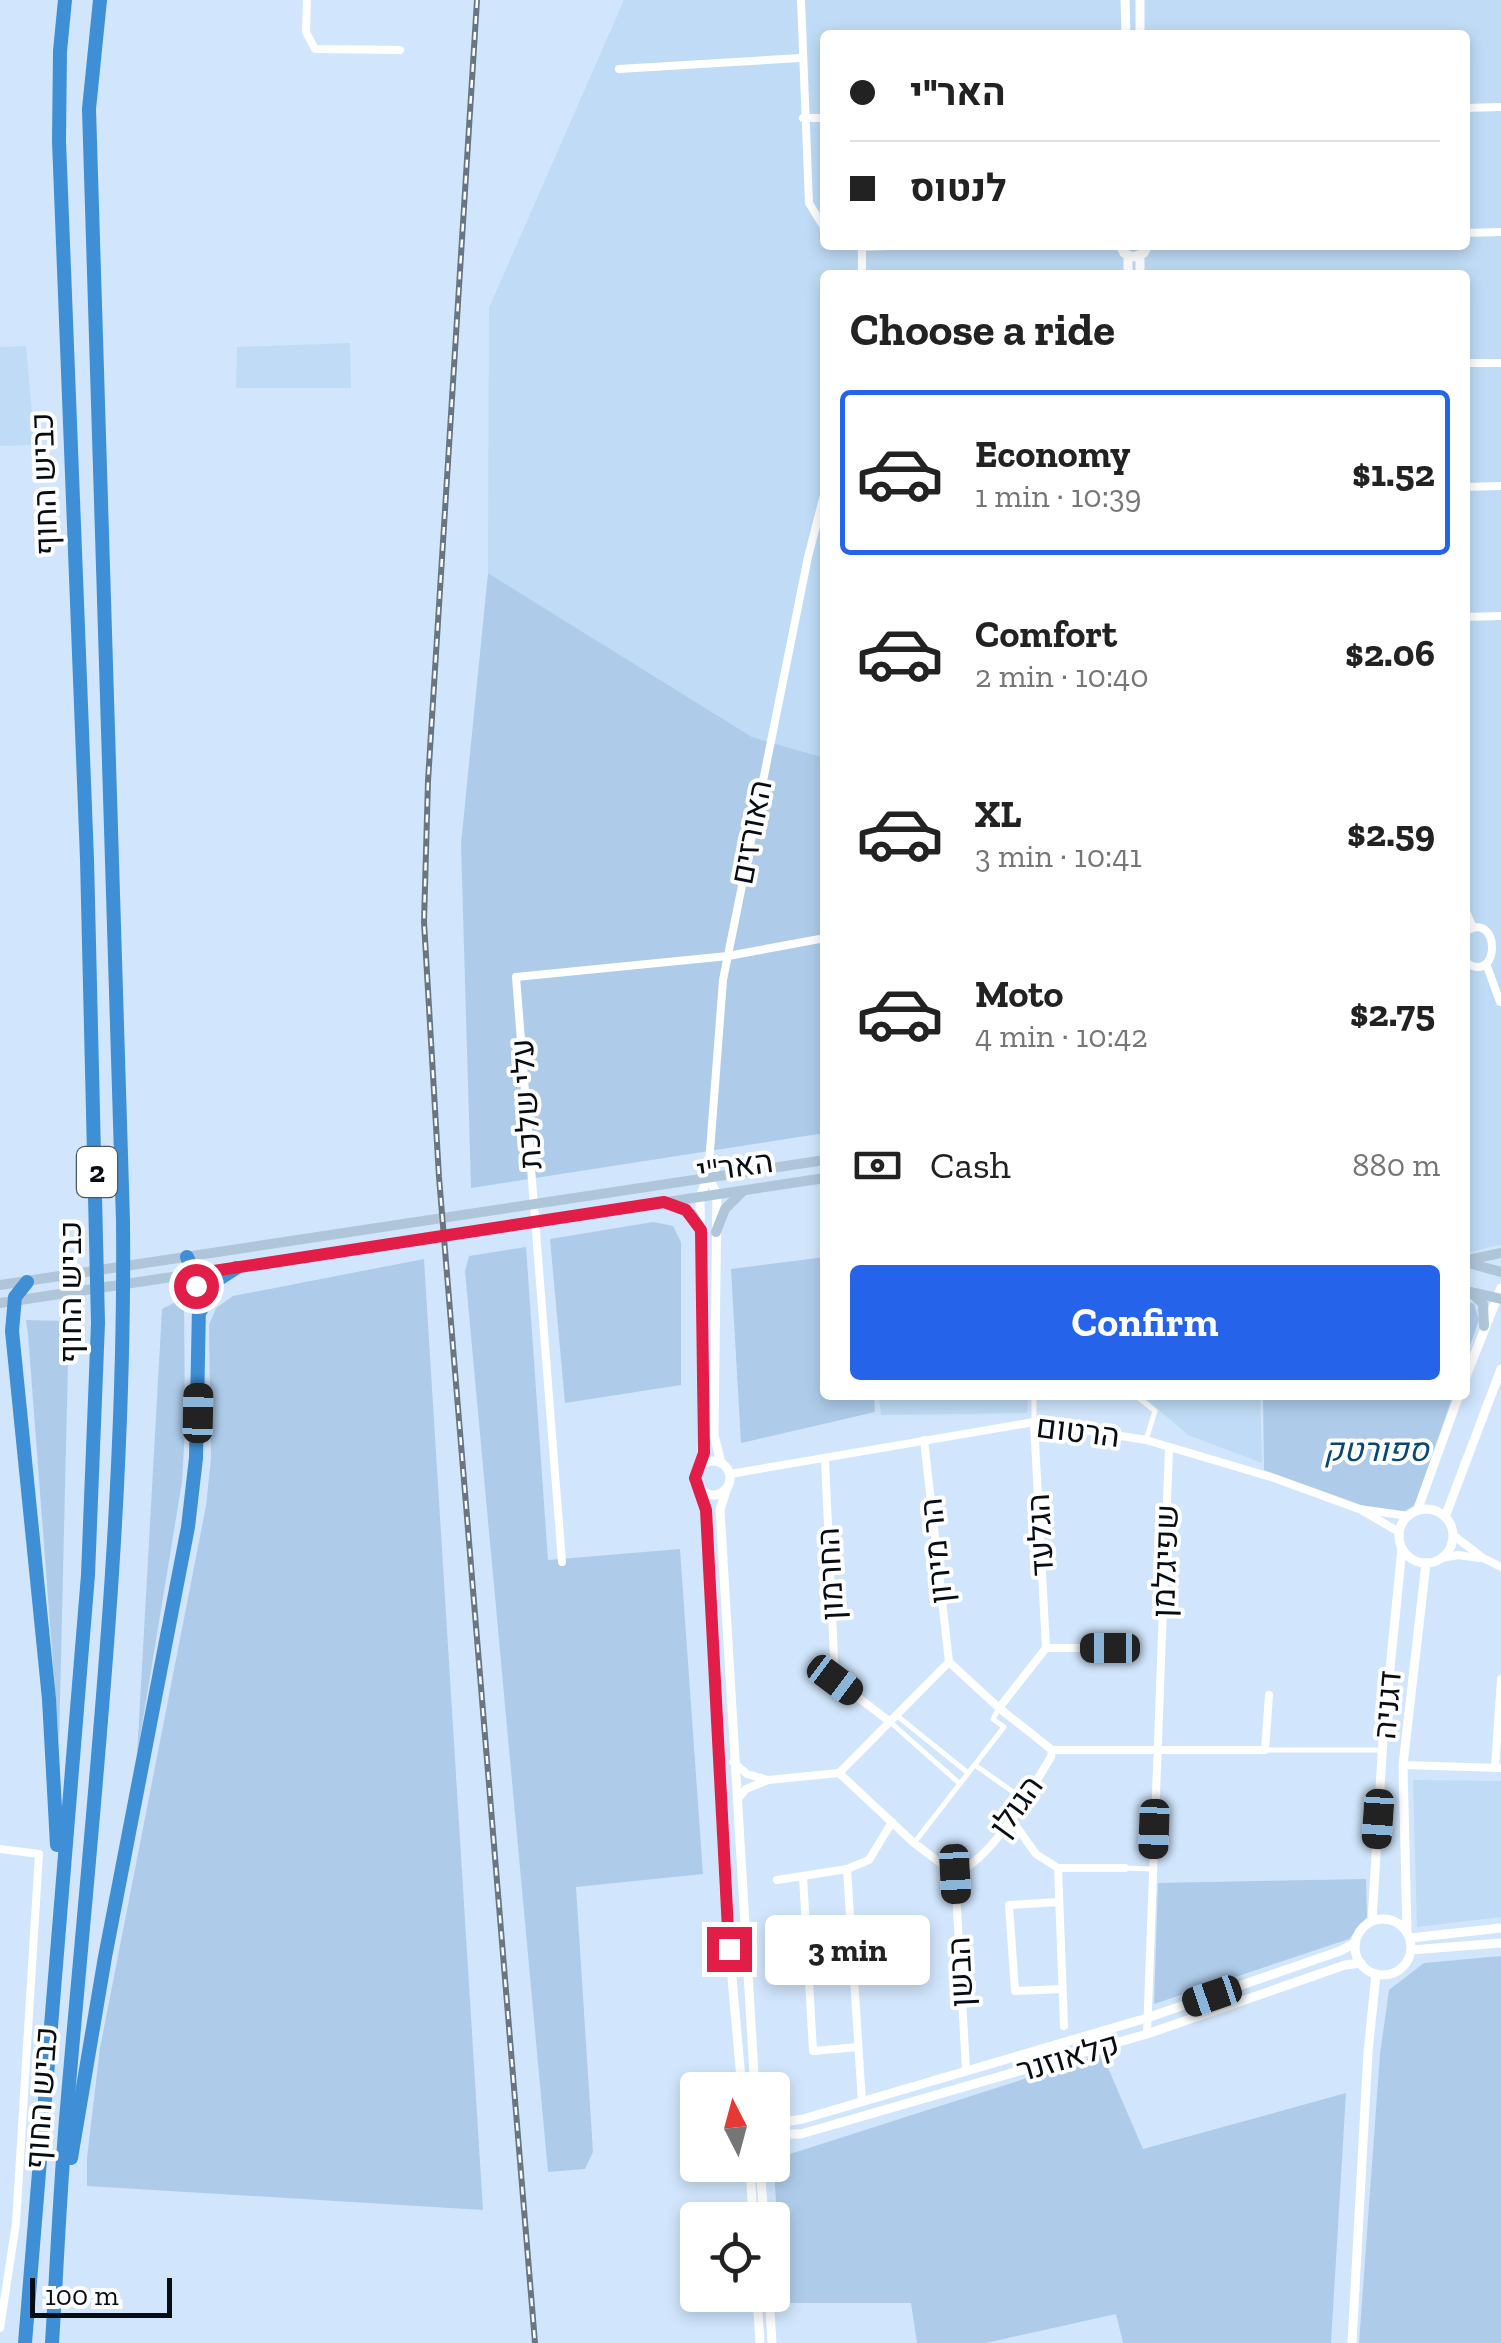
<!DOCTYPE html>
<html lang="en">
<head>
<meta charset="utf-8">
<style>
	:root { --surface:#fff; --page:#f6f6f6; --text:#222; --muted:#767676; --line:#e0e0e0; --accent:#2563eb }
	body { margin:0; font-family:"Zilla Slab",Heebo,serif; background:var(--page); color:var(--text); height:100vh; display:flex; flex-direction:column; font-size:38px; white-space:nowrap }
	* { box-sizing:border-box; margin:0 }
	p { font-size:32px; color:var(--muted) }
	.icon { flex:none; width:55px; height:55px; fill:none; stroke:currentColor; stroke-width:2; stroke-linecap:round; stroke-linejoin:round }
	.map { position:relative; flex:1; overflow:hidden }
	.sheet { position:absolute; left:820px; top:270px; width:650px; height:1130px; display:flex; flex-direction:column; background:var(--surface); border-radius:10px; box-shadow:0 5px 15px #0003 }
	.sheet>* { flex:none }
	.top-card { position:absolute; left:820px; top:30px; width:650px; height:220px; border-radius:10px; box-shadow:0 5px 15px #0003; display:grid; align-content:center; height:220px; padding:0 30px; background:var(--surface) }
	.needle { width:65px; rotate:354deg }
	.controls { position:absolute; left:680px; top:2072px; display:grid; gap:20px }
	.controls a { display:grid; place-items:center; width:110px; height:110px; border-radius:10px; background:var(--surface); box-shadow:0 5px 15px #0003; font-size:50px }
	.scale { position:absolute; left:30px; bottom:25px; width:142px; box-sizing:border-box; padding-left:10px; border:5px solid #060d14; border-top:0; font-size:28px; line-height:35px; white-space:nowrap; color:#060d14; -webkit-text-stroke:8px #fff; paint-order:stroke }
	.end { position:absolute; width:45px; height:45px; margin:-22px; border:12px solid #e11d48; background:#fff; box-shadow:0 0 0 5px #fff }
	.from { border-radius:50% }
	.bubble { position:absolute; height:70px; border-radius:10px; background:var(--surface); box-shadow:0 5px 15px #0003; font-size:32px; font-weight:700; line-height:70px; text-align:center }
	.car { position:absolute; width:30px; height:60px; margin:-30px -15px; border-radius:12px; box-shadow:0 0 8px 2px #0007; background:linear-gradient(#222 24%,#8ab4d8 0 40%,#222 0 76%,#8ab4d8 0 86%,#222 0) }
	.top-card b { display:flex; align-items:center; gap:35px; height:95px; font-size:38px }
	.top-card b+b { border-top:2px solid var(--line) }
	.top-card i { width:25px; height:25px; background:var(--text) }
	ul { padding:0; list-style:none }
	li { display:flex; align-items:center; gap:30px; height:165px; margin:0 20px 15px; padding:0 10px; border:5px solid transparent; border-radius:10px }
	li div { flex:1 }
	li b { display:block; font-size:38px }
	li em { font-style:normal; font-weight:700 }
	li.current { border-color:var(--accent) }
	li>.icon { width:90px; height:90px; stroke-width:1.5 }
	h2 { padding:0 30px; font-size:45px; line-height:120px }
	.pay { display:flex; align-items:center; gap:25px; height:110px; padding:0 30px; font-size:38px }
	.pay p { margin-inline-start:auto }
	.cta { display:flex; gap:20px; margin-top:auto; padding:20px 30px }
	.cta a { flex:1; height:115px; border-radius:10px; background:var(--accent); color:#fff; font-size:40px; font-weight:700; line-height:115px; text-align:center }
	.map>svg:first-child { display:block }
</style>
</head>
<body>
<div class="map">
<svg width="1501" height="2343" viewBox="0 0 1501 2343">
	<rect width="100%" height="100%" fill="#d1e6fc"/>
	<g fill="#bfdbf5" fill-rule="evenodd">
		<path d="M624 0H1501V1244L1465 1254V275H825V758L752 737 488 573 489 308ZM825 35H1465V245H825Z"/>
		<polygon points="350,343 351,388 236,388 237,347"/>
		<polygon points="26,346 35,445 0,446 0,347"/>
		<polygon points="879,1395 1028,1395 1027,1413 881,1415"/>
		<polygon points="1142,1395 1260,1395 1262,1463 1188,1435"/>
		<polygon points="1413,1780 1501,1781 1501,1917 1417,1927"/>
	</g>
	<g fill="#aeccea">
		<polygon points="488,573 752,737 825,758 825,1133 471,1188 461,844"/>
		<polygon points="653,1222 673,1226 681,1242 681,1385 565,1403 550,1239"/>
		<polygon points="526,1247 548,1560 680,1549 703,1874 576,1887 593,2152 585,2169 548,2172 465,1271 469,1256"/>
		<polygon points="825,1257 825,1395 874,1395 875,1412 741,1443 731,1269"/>
		<polygon points="424,1259 483,2210 87,2186 87,2158 100,2048 206,1506 211,1458 209,1325 216,1308 233,1296"/>
		<polygon points="184,1298 185,1430 182,1482 137,1756 162,1309"/>
		<polygon points="1465,1301 1474,1304 1479,1320 1465,1359"/>
		<polygon points="26,1320 69,1321 59,1743 28,1334"/>
		<polygon points="1263,1395 1453,1395 1415,1505 1395,1517 1264,1470"/>
		<polygon points="1366,1879 1367,1917 1349,1939 1154,2004 1158,1883"/>
		<polygon points="1501,1956 1501,2343 1359,2343 1380,2054 1389,1990 1424,1963"/>
		<polygon points="1102,2054 1143,2149 1346,2093 1331,2343 1123,2343 1116,2314 986,2343 917,2343 911,2303 782,2303 774,2168 787,2155"/>
	</g>
	<g fill="none" stroke-linecap="round" stroke-linejoin="round">
		<g stroke="#fff" stroke-width="5">
			<polyline points="1034,1395 1034,1422"/>
			<polyline points="1135,1395 1155,1411 1146,1440"/>
			<polyline points="896,1715 967,1772"/>
			<polyline points="889,1721 959,1783"/>
			<polyline points="1265,1750 1379,1750"/>
			<polyline points="975,1765 1016,1794 1003,1813 1010,1818"/>
			<polyline points="914,1843 1004,1727 993,1719 999,1708"/>
			<polyline points="1125,1868 1152,1869"/>
		</g>
		<g stroke="#fff" stroke-width="8">
			<polyline points="307,0 306,32 315,49 400,50"/>
			<polyline points="801,0 809,203 825,229"/>
			<polyline points="619,69 801,58"/>
			<polyline points="1465,108 1501,107"/>
			<polyline points="803,118 825,118"/>
			<polyline points="1465,233 1501,232"/>
			<polyline points="853,245 862,247 862,275"/>
			<polyline points="862,247 917,245"/>
			<polyline points="1465,363 1501,363"/>
			<polyline points="1465,487 1501,486"/>
			<polyline points="1465,617 1501,616"/>
			<polyline points="1465,909 1473,928"/>
			<path d="M1465 932C1501 908 1501 987 1465 962"/>
			<polyline points="1487,966 1500,1002"/>
			<polyline points="708,1177 723,980 808,557 825,491"/>
			<polyline points="924,1440 949,1662"/>
			<polyline points="825,1459 835,1680 889,1721"/>
			<polyline points="730,1474 1034,1422 1146,1440 1274,1478 1359,1509 1409,1516"/>
			<polyline points="1363,1511 1399,1532"/>
			<polyline points="1453,1535 1483,1558 1501,1567"/>
			<polyline points="1442,1558 1458,1555 1479,1558"/>
			<polyline points="562,1562 516,977 728,956 825,938"/>
			<polyline points="1046,1648 1111,1648"/>
			<polyline points="999,1708 1046,1648 1034,1422"/>
			<polyline points="1052,1750 1265,1750 1269,1695"/>
			<polyline points="733,1762 747,1774 768,1780"/>
			<polyline points="1403,1765 1501,1768"/>
			<polyline points="1495,1768 1501,1679"/>
			<path d="M737 1800 746 1789 768 1780 839 1773 949 1662 999 1708 1052 1750 1051 1757C1029 1792 994 1857 955 1874L914 1843 839 1773"/>
			<polyline points="1011,1819 1036,1854 1058,1868"/>
			<polyline points="0,1849 39,1854 16,2223 0,2328"/>
			<polyline points="1058,1868 1064,2026"/>
			<polyline points="1058,1868 1125,1868"/>
			<polyline points="847,1869 862,2102"/>
			<polyline points="955,1874 966,2070"/>
			<polyline points="803,1876 813,2051 858,2047"/>
			<polyline points="777,1880 847,1869 869,1860 892,1822"/>
			<polyline points="1059,1902 1009,1905 1015,1991 1062,1989"/>
			<polyline points="1147,2034 1169,1448"/>
		</g>
		<g stroke="#fff" stroke-width="9">
			<polyline points="1125,0 1126,35"/>
			<polyline points="1140,0 1140,35"/>
			<polyline points="1120,245 1124,253 1133,257 1144,253 1148,245"/>
			<polyline points="1128,256 1128,275"/>
			<polyline points="1140,256 1140,275"/>
			<polyline points="708,1177 717,1194 714,1435 721,1463"/>
			<polyline points="1465,1379 1501,1288"/>
			<circle cx="713" cy="1478" r="17"/>
			<polyline points="702,1464 700,1197 708,1177"/>
			<polyline points="698,1488 707,1511 724,1888 742,2090"/>
			<polyline points="727,1488 720,1510 755,2090"/>
			<circle cx="1426" cy="1536" r="27"/>
			<polyline points="1417,1511 1459,1395"/>
			<polyline points="1445,1517 1501,1369"/>
			<circle cx="1383" cy="1947" r="28"/>
			<polyline points="1372,1921 1383,1739 1402,1548"/>
			<polyline points="1407,1932 1403,1765 1426,1563"/>
			<polyline points="1410,1938 1501,1928"/>
			<polyline points="1411,1950 1501,1943"/>
			<polyline points="772,2124 803,2119 1147,2018 1340,1951 1355,1943"/>
			<polyline points="772,2134 801,2134 1147,2034 1345,1965 1361,1963"/>
			<polyline points="750,2165 753,2220"/>
			<polyline points="760,2165 764,2220"/>
			<polyline points="757,2295 760,2343"/>
			<polyline points="769,2295 772,2343"/>
			<polyline points="1352,2343 1368,2052 1376,1974"/>
		</g>
		<g stroke="#afc5d9" stroke-width="10">
			<polyline points="670,1204 692,1214 701,1229"/>
			<polyline points="716,1232 725,1209 742,1192"/>
			<polyline points="1468,1260 1501,1253"/>
			<polyline points="1465,1262 1501,1272"/>
			<polyline points="0,1285 825,1160"/>
			<polyline points="1471,1292 1483,1304 1484,1326"/>
			<polyline points="1476,1293 1501,1299"/>
			<polyline points="0,1303 825,1178"/>
		</g>
		<g stroke="#3e8fd6" stroke-width="14">
			<polyline points="27,1282 15,1297 12,1331 49,1699 57,1845"/>
			<polyline points="201,1310 216,1281 236,1268"/>
			<polyline points="71,2158 105,1957 188,1527 196,1458 199,1306 195,1276 187,1257"/>
			<polyline points="25,2343 88,1575 98,1323 87,859 59,141 60,51 65,0"/>
			<path d="M52 2343C57 2265 60 2186 67 2108 92 1813 126 1518 123 1221L89 109 100 0"/>
		</g>
		<defs>
			<polyline id="rail" points="477,0 428,781 424,922 439,1177 535,2343"/>
		</defs>
		<use href="#rail" stroke="#687684" stroke-width="6"/>
		<use href="#rail" stroke="#fff" stroke-width="2.5" stroke-dasharray="8" stroke-linecap="butt"/>
	</g>
	<g fill="none" stroke-linecap="round" stroke-linejoin="round">
		<polyline stroke="#e11d48" stroke-width="12" points="196,1286 194,1274 664,1202 686,1210 701,1230 704,1453 695,1478 706,1510 729,1949"/>
	</g>
	<g text-anchor="middle" stroke-width="8" stroke-linejoin="round" paint-order="stroke">
		<rect fill="#fff" stroke="#51565a" stroke-width="2.5" x="77" y="1147" width="40" height="50" rx="8"/>
		<g font-size="30" font-weight="bold" fill="#060d14">
			<text x="97" y="1182">2</text>
		</g>
		<g font-size="32" fill="#060d14" stroke="#fff">
			<text transform="translate(44 484) rotate(-92)" y="11">כביש החוף</text>
			<text transform="translate(751 832) rotate(-79)" y="11">האורזים</text>
			<text transform="translate(526 1104) rotate(-94)" y="11">עלי שלכת</text>
			<text transform="translate(735 1166) rotate(-8)" y="11">האר"י</text>
			<text transform="translate(70 1292) rotate(-90)" y="11">כביש החוף</text>
			<text transform="translate(1078 1431) rotate(7)" y="11">הרטום</text>
			<text transform="translate(1040 1535) rotate(-93)" y="11">הגלעד</text>
			<text transform="translate(936 1551) rotate(-96)" y="11">הר מירון</text>
			<text transform="translate(1165 1561) rotate(-88)" y="11">שפיגלמן</text>
			<text transform="translate(830 1574) rotate(-93)" y="11">החרמון</text>
			<text transform="translate(1387 1705) rotate(-85)" y="11">דגניה</text>
			<text transform="translate(1016 1806) rotate(-54)" y="11">הגולן</text>
			<text transform="translate(960 1972) rotate(-93)" y="11">הבשן</text>
			<text transform="translate(1068 2057) rotate(-16)" y="11">קלאוזנר</text>
			<text transform="translate(41 2098) rotate(-86)" y="11">כביש החוף</text>
		</g>
		<g font-size="32" font-style="italic" fill="#074878" stroke="#fff">
			<text x="1376" y="1461">ספורטק</text>
		</g>
	</g>
</svg>
<div class="controls">
<a><svg class="needle" viewBox="-14 -14 28 28"><path d="M0-13l5 13h-10z" fill="#e53935"/><path d="M0 13l5-13h-10z" fill="#767676"/></svg></a>
<a><svg class="icon" aria-label="locate" viewBox="0 0 24 24"><circle cx="12" cy="12" r="6"/><path d="M12 2v4M12 18v4M2 12h4M18 12h4"/></svg></a>
</div>
<div class="scale">100 m</div>
<i class="end from" style="left:196px;top:1286px"></i>
<i class="end" style="left:729px;top:1949px"></i>
<div class="bubble" style="left:765px;top:1915px;width:165px">3 min</div>
<i class="car" style="left:198px;top:1413px;rotate:1deg"></i>
<i class="car" style="left:1110px;top:1648px;rotate:270deg"></i>
<i class="car" style="left:835px;top:1680px;rotate:127deg"></i>
<i class="car" style="left:1378px;top:1819px;rotate:184deg"></i>
<i class="car" style="left:1154px;top:1829px;rotate:182deg"></i>
<i class="car" style="left:955px;top:1874px;rotate:177deg"></i>
<i class="car" style="left:1212px;top:1996px;rotate:251deg"></i>
<div class="top-card">
<b><i class="from"></i>האר&quot;י</b>
<b><i></i>לנטוס</b>
</div>
<section class="sheet">
<h2>Choose a ride</h2>
<ul>
<li class="current"><svg class="icon" aria-label="car" viewBox="0 0 24 24"><path d="M5 17H2v-5l4-1 3-4h7l3 4 3 1v5h-3M9 17h6M6 11h13"/><circle cx="7" cy="17" r="2"/><circle cx="17" cy="17" r="2"/></svg><div><b>Economy</b><p>1 min · 10:39</p></div><em>$1.52</em></li>
<li><svg class="icon" aria-label="car" viewBox="0 0 24 24"><path d="M5 17H2v-5l4-1 3-4h7l3 4 3 1v5h-3M9 17h6M6 11h13"/><circle cx="7" cy="17" r="2"/><circle cx="17" cy="17" r="2"/></svg><div><b>Comfort</b><p>2 min · 10:40</p></div><em>$2.06</em></li>
<li><svg class="icon" aria-label="car" viewBox="0 0 24 24"><path d="M5 17H2v-5l4-1 3-4h7l3 4 3 1v5h-3M9 17h6M6 11h13"/><circle cx="7" cy="17" r="2"/><circle cx="17" cy="17" r="2"/></svg><div><b>XL</b><p>3 min · 10:41</p></div><em>$2.59</em></li>
<li><svg class="icon" aria-label="car" viewBox="0 0 24 24"><path d="M5 17H2v-5l4-1 3-4h7l3 4 3 1v5h-3M9 17h6M6 11h13"/><circle cx="7" cy="17" r="2"/><circle cx="17" cy="17" r="2"/></svg><div><b>Moto</b><p>4 min · 10:42</p></div><em>$2.75</em></li>
</ul>
<div class="pay"><svg class="icon" aria-label="cash" viewBox="0 0 24 24"><path d="M3 7h18v10H3z"/><circle cx="12" cy="12" r="2"/></svg>Cash<p>880 m</p></div>
<div class="cta"><a>Confirm</a></div>
</section>
</div>
</body>
</html>
